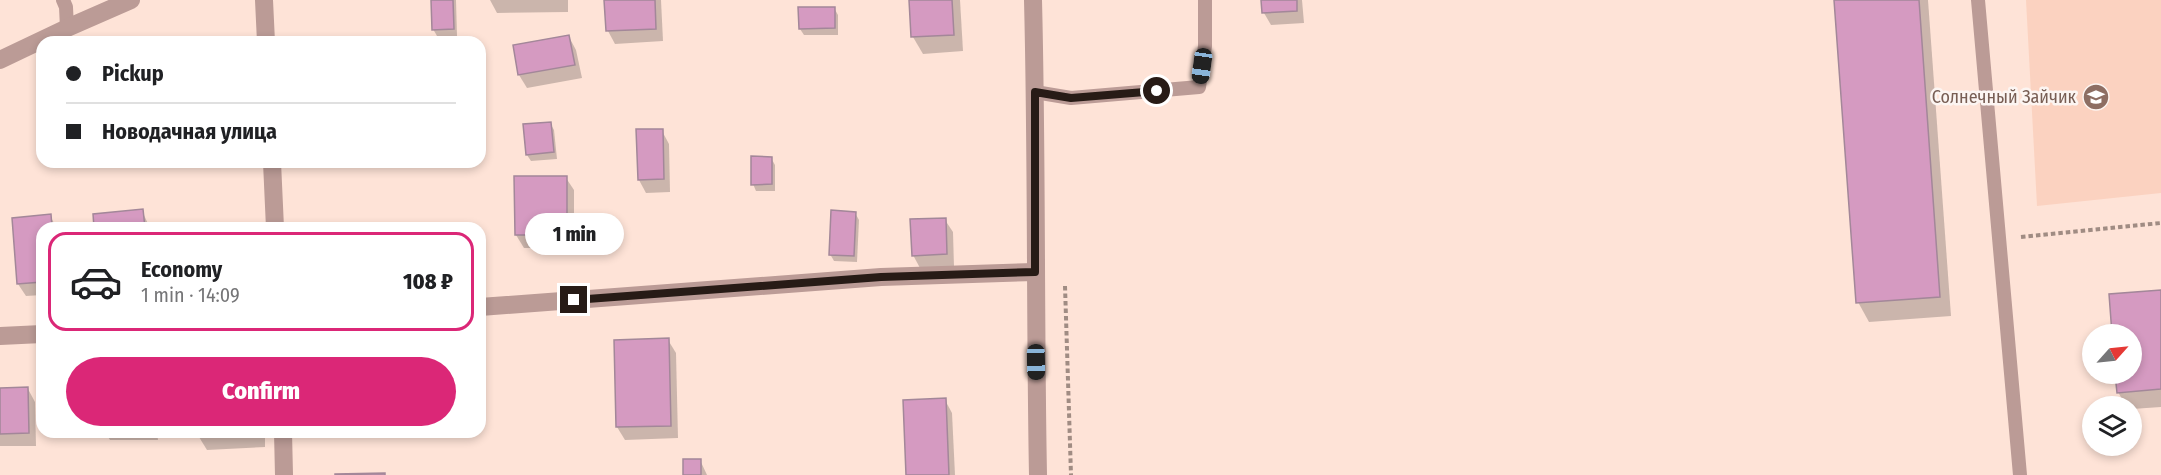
<!DOCTYPE html>
<html lang="en">
<head>
<meta charset="utf-8">
<style>
	:root { --surface:#fff; --page:#f2f2f2; --text:#202124; --muted:#757577; --line:#e0e0e0; --accent:#db2777 }
	body { margin:0; font-family:"Fira Sans Condensed",sans-serif; background:var(--page); color:var(--text); height:100vh; display:flex; flex-direction:column; font-size:22px; white-space:nowrap }
	* { box-sizing:border-box; margin:0 }
	p { font-size:20px; color:var(--muted) }
	.icon { flex:none; width:33px; height:33px; fill:none; stroke:currentColor; stroke-width:2; stroke-linecap:round; stroke-linejoin:round }
	.map { position:relative; flex:1; overflow:hidden }
	.side { position:absolute; left:36px; top:222px; width:450px; height:216px; display:flex; flex-direction:column; background:var(--surface); border-radius:18px; box-shadow:0 3px 9px #0003 }
	.side>* { flex:none }
	.guide { position:absolute; left:36px; top:36px; width:450px; height:132px; border-radius:18px; box-shadow:0 3px 9px #0003; display:grid; align-content:center; height:132px; padding:0 30px; background:var(--surface) }
	.needle { width:39px; rotate:63deg }
	.buttons { position:absolute; left:2082px; top:324px; display:grid; gap:12px }
	.buttons a { display:grid; place-items:center; width:60px; height:60px; border-radius:50%; background:var(--surface); box-shadow:0 3px 9px #0003; font-size:30px }
	.end { position:absolute; width:27px; height:27px; margin:-14px; border:8px solid #271b16; background:#fff; box-shadow:0 0 0 3px #fff }
	.from { border-radius:50% }
	.bubble { position:absolute; height:42px; border-radius:21px; background:var(--surface); box-shadow:0 3px 9px #0003; font-size:20px; font-weight:800; line-height:42px; text-align:center }
	.car { position:absolute; width:18px; height:36px; margin:-18px -9px; border-radius:8px; box-shadow:0 0 4px 2px #0007; background:linear-gradient(#222 24%,#8ab4d8 0 40%,#222 0 76%,#8ab4d8 0 86%,#222 0) }
	.guide b { display:flex; align-items:center; gap:21px; height:57px; font-size:22px }
	.guide b+b { border-top:2px solid var(--line) }
	.guide i { width:15px; height:15px; background:var(--text) }
	ul { padding:10px 0 0; list-style:none }
	li { display:flex; align-items:center; gap:18px; height:99px; margin:0 12px 9px; padding:0 18px; border:3px solid transparent; border-radius:18px }
	li div { flex:1 }
	li b { display:block; font-size:22px }
	li em { font-style:normal; font-weight:800 }
	li.current { border-color:var(--accent) }
	li>.icon { width:54px; height:54px; stroke-width:1.5 }
	.cta { display:flex; gap:12px; margin-top:auto; padding:12px 30px }
	.cta a { flex:1; height:69px; border-radius:36px; background:var(--accent); color:#fff; font-size:24px; font-weight:800; line-height:69px; text-align:center }
	.map>svg:first-child { display:block }
</style>
</head>
<body>
<div class="map">
<svg width="2161" height="475" viewBox="0 0 2161 475">
	<rect width="100%" height="100%" fill="#fee3d7"/>
	<polygon fill="#fbd2c0" points="2026,0 2161,0 2161,193 2037,206"/>
	<g fill="#0003">
		<polygon points="432,0 456,0 457,36 437,36 433,29"/>
		<polygon points="490,0 568,0 568,12 497,13"/>
		<polygon points="606,0 661,0 663,41 615,44 608,31"/>
		<polygon points="911,0 960,0 963,51 923,54 913,37"/>
		<polygon points="1263,0 1302,0 1304,23 1271,25 1264,13"/>
		<polygon points="1836,0 1928,0 1951,316 1869,322 1858,302"/>
		<polygon points="834,8 838,15 838,35 804,35 800,29"/>
		<polygon points="569,37 576,50 582,78 527,88 519,75"/>
		<polygon points="550,123 554,130 557,159 531,161 527,155"/>
		<polygon points="662,131 669,144 670,192 646,193 639,180"/>
		<polygon points="771,158 775,165 775,191 756,191 753,184"/>
		<polygon points="516,178 566,178 574,190 574,248 524,248 516,235"/>
		<polygon points="142,211 150,228 96,228"/>
		<polygon points="855,213 859,220 857,262 834,261 830,254"/>
		<polygon points="50,216 57,228 42,228 42,295 26,296 18,284 14,219"/>
		<polygon points="945,220 953,232 954,267 920,268 913,255"/>
		<polygon points="2161,292 2161,407 2132,409 2132,406 2126,406 2118,392 2117,374 2132,374 2132,334 2114,334 2111,296"/>
		<polygon points="668,340 676,353 678,438 625,440 617,427"/>
		<polygon points="0,389 28,389 35,402 36,446 0,446"/>
		<polygon points="945,400 952,413 955,475 908,475"/>
		<polygon points="105,432 157,432 158,440 110,440"/>
		<polygon points="199,432 265,432 265,447 207,450 199,437"/>
		<polygon points="700,460 707,475 684,475"/>
	</g>
	<g fill="#d59ac1" stroke="#a38799" stroke-width="1.5">
		<polygon points="431,0 453,0 454,29 432,30"/>
		<polygon points="604,0 655,0 656,29 606,31"/>
		<polygon points="909,0 952,0 954,35 911,37"/>
		<polygon points="1261,0 1297,0 1297,11 1262,13"/>
		<polygon points="1834,0 1919,0 1940,297 1856,303"/>
		<polygon points="798,7 835,7 835,28 799,29"/>
		<polygon points="569,35 575,65 518,75 513,45"/>
		<polygon points="551,122 554,152 526,155 523,124"/>
		<polygon points="636,129 663,129 664,179 638,180"/>
		<polygon points="751,156 772,157 772,184 751,185"/>
		<polygon points="514,176 567,176 567,235 515,235"/>
		<polygon points="143,209 145,228 94,228 93,214"/>
		<polygon points="831,210 856,212 854,256 829,255"/>
		<polygon points="51,214 52,228 42,228 42,282 17,284 12,218"/>
		<polygon points="946,218 947,254 912,256 910,219"/>
		<polygon points="2161,290 2161,389 2117,393 2115,374 2132,374 2132,334 2112,334 2109,294"/>
		<polygon points="669,338 671,426 616,427 614,340"/>
		<polygon points="28,387 29,433 0,434 0,388"/>
		<polygon points="946,398 949,475 906,475 903,400"/>
		<polygon points="198,432 259,432 259,434 198,437"/>
		<rect x="683" y="459" width="18" height="16"/>
		<polygon points="385,473 385,475 335,475 335,474"/>
	</g>
	<g fill="none" stroke-linecap="round" stroke-linejoin="round">
		<g stroke="#a08c83" stroke-width="4" stroke-dasharray="4.5 3" stroke-linecap="butt">
			<polyline points="2021,237 2161,223"/>
			<polyline points="1065,286 1071,475"/>
		</g>
		<g stroke="#bb9b96" stroke-width="14">
			<polyline points="63,0 66,7 67,28"/>
			<polyline points="1978,0 2020,475"/>
			<polyline points="1035,92 1071,98 1199,87 1205,46 1205,0"/>
		</g>
		<g stroke="#bb9b96" stroke-width="18">
			<polyline points="264,0 266,42"/>
			<polyline points="0,60 67,28 131,0"/>
			<polyline points="272,162 275,228"/>
			<polyline points="480,307 881,277 1035,272"/>
			<polyline points="0,336 42,334"/>
			<polyline points="283,432 284,475"/>
		</g>
		<path stroke="#bb9b96" stroke-width="18" d="M1033 0C1037 158 1035 317 1038 475"/>
	</g>
	<g fill="none" stroke-linecap="round" stroke-linejoin="round">
		<polyline stroke="#271b16" stroke-width="8" points="574,300 881,277 1035,272 1035,92 1071,98 1157,91"/>
	</g>
	<defs>
		<symbol id="school-disc" viewBox="-11 -11 22 22"><circle r="9.5" fill="#8d6e63" stroke="#fcf5f2"/><path d="M0-5L7-2L0 1L-7-2ZM-4 1L0 2.5L4 1V4Q0 6-4 4Z" fill="#fff"/></symbol>
	</defs>
	<g fill-rule="evenodd">
		<use href="#school-disc" x="2081" y="82" width="30" height="30"/>
	</g>
	<g text-anchor="middle" stroke-width="5" stroke-linejoin="round" paint-order="stroke">
		<g font-size="18" fill="#785e54" stroke="#fcf5f2" text-anchor="end">
			<text x="2076" y="103">Солнечный Зайчик</text>
		</g>
	</g>
</svg>
<div class="buttons">
<a><svg class="needle" viewBox="-14 -14 28 28"><path d="M0-13l5 13h-10z" fill="#e53935"/><path d="M0 13l5-13h-10z" fill="#757577"/></svg></a>
<a><svg class="icon" aria-label="layers" viewBox="0 0 24 24"><path d="M12 4l9 5-9 5-9-5zM3 14l9 5 9-5"/></svg></a>
</div>
<i class="end from" style="left:1157px;top:91px"></i>
<i class="end" style="left:574px;top:300px"></i>
<div class="bubble" style="left:525px;top:213px;width:99px">1 min</div>
<i class="car" style="left:1202px;top:66px;rotate:188deg"></i>
<i class="car" style="left:1036px;top:362px;rotate:179deg"></i>
<div class="guide">
<b><i class="from"></i>Pickup</b>
<b><i></i>Новодачная улица</b>
</div>
<section class="side">
<ul>
<li class="current"><svg class="icon" aria-label="car" viewBox="0 0 24 24"><path d="M5 17H2v-5l4-1 3-4h7l3 4 3 1v5h-3M9 17h6M6 11h13"/><circle cx="7" cy="17" r="2"/><circle cx="17" cy="17" r="2"/></svg><div><b>Economy</b><p>1 min · 14:09</p></div><em>108 ₽</em></li>
</ul>
<div class="cta"><a>Confirm</a></div>
</section>
</div>
</body>
</html>
